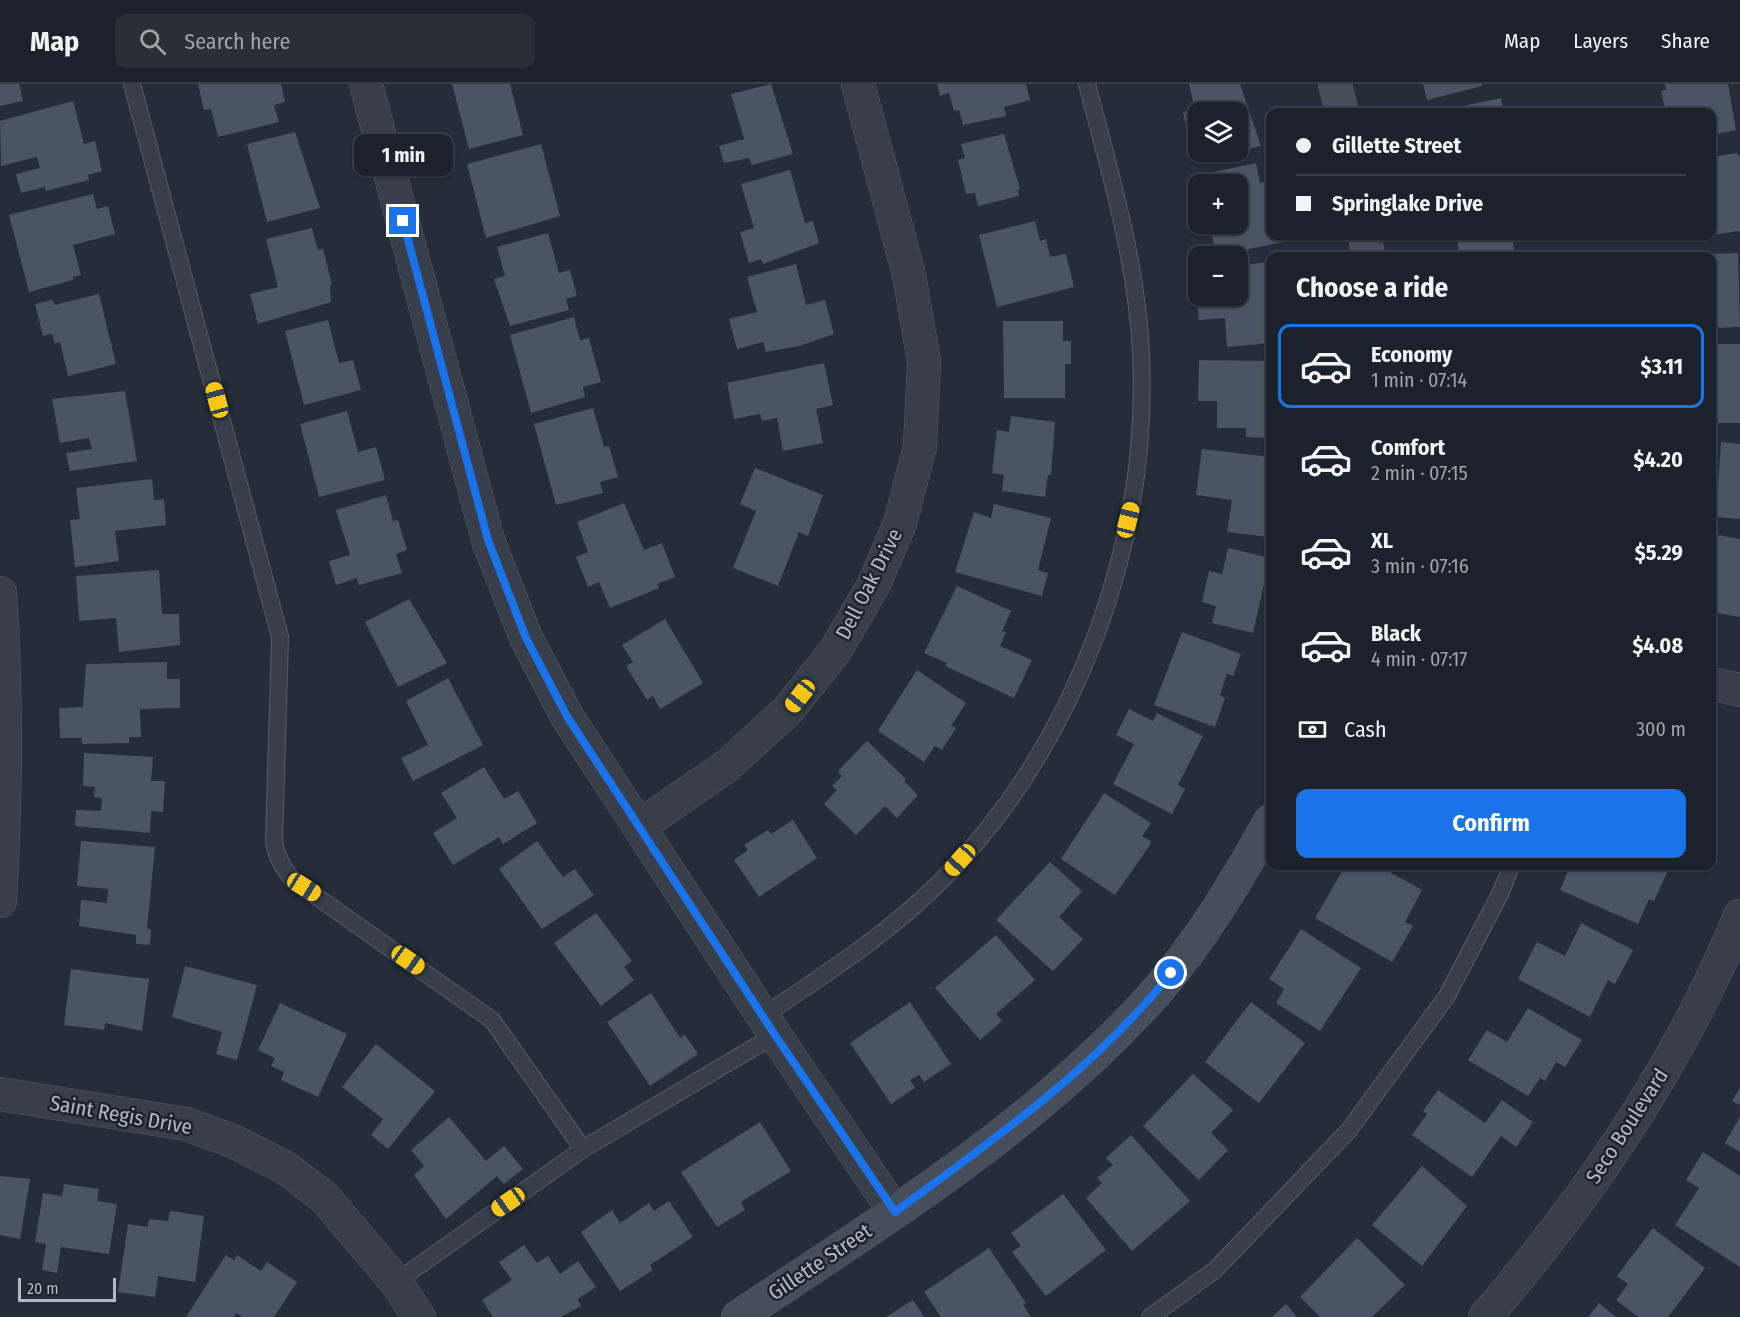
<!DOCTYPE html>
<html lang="en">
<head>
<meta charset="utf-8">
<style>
	:root { --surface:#1b222b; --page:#282f37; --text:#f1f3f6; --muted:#a0a4a9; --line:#393f47; --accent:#1a73e8 }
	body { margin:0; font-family:"Fira Sans Condensed",sans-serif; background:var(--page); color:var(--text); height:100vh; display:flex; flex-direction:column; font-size:22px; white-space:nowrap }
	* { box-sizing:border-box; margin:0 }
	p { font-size:20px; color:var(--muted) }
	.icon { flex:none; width:33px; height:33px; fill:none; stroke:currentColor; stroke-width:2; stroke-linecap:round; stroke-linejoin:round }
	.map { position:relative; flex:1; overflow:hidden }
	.details { position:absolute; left:1266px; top:168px; width:450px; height:618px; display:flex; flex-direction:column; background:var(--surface); border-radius:12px; box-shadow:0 2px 4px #0004,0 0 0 2px var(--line) }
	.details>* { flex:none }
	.guide { position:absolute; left:1266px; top:24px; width:450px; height:132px; border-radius:12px; box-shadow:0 2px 4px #0004,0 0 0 2px var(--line); display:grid; align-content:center; height:132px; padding:0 30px; background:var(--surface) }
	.buttons { position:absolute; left:1188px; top:18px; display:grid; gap:12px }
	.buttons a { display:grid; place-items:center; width:60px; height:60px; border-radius:12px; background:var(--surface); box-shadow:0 2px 4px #0004,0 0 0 2px var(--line); font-size:30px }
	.scale { position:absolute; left:18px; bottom:15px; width:98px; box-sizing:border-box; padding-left:6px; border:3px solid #b3bac5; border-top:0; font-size:16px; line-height:21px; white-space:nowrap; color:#b3bac5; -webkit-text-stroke:4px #1d242f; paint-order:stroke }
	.end { position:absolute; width:27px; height:27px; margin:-14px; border:8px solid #1a73e8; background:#fff; box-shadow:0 0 0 3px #fff }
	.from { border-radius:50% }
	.bubble { position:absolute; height:42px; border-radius:12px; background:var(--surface); box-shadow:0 2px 4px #0004,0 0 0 2px var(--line); font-size:20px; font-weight:700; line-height:42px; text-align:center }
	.car { position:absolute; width:18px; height:36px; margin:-18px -9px; border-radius:8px; box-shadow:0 0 4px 2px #0007; background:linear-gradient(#f5c518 24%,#345 0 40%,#f5c518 0 76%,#345 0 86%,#f5c518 0) }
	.guide b { display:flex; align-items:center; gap:21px; height:57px; font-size:22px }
	.guide b+b { border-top:2px solid var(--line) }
	.guide i { width:15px; height:15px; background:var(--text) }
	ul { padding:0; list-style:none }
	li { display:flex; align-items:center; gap:18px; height:84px; margin:0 12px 9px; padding:0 18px; border:3px solid transparent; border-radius:12px }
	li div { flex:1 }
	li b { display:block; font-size:22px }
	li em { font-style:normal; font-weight:700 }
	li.selected { border-color:var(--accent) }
	li>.icon { width:54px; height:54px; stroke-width:1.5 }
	h2 { padding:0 30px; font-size:27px; line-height:72px }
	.pay { display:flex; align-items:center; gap:15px; height:66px; padding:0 30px; font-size:22px }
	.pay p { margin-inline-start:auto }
	.button { display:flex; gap:12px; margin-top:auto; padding:12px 30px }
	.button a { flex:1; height:69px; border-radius:12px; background:var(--accent); color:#fff; font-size:24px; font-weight:700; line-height:69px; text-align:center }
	header { display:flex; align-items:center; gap:36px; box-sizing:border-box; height:84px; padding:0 30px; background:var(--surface); border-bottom:2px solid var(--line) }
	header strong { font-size:28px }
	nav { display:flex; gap:33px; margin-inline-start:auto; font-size:21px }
	.search { width:420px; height:54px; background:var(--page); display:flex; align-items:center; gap:15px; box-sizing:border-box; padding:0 21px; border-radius:12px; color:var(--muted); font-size:22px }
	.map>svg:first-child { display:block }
</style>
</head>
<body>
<header>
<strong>Map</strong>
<div class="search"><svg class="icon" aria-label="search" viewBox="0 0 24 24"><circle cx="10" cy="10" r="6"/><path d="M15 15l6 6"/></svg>Search here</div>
<nav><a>Map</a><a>Layers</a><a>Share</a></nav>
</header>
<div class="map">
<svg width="1740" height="1233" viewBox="0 0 1740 1233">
	<rect width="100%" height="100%" fill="#242d39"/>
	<g fill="#4b5463">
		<polygon points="0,0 19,0 23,17 0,22"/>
		<polygon points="198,0 281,0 285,18 274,21 279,38 218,53 211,25 204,26"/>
		<polygon points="452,0 510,0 523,51 469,65"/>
		<polygon points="771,0 793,70 752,81 749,74 724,79 719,62 744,55 731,10"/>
		<polygon points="937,0 1026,0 1030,16 1004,23 1006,32 963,41 959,26 954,27 949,9 940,12"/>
		<polygon points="1189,0 1240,0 1261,62 1238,67 1238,28 1198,28 1198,68 1232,68 1194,77 1183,28 1195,25"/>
		<polygon points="1423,0 1482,0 1482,2 1427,16"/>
		<polygon points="1665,0 1728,0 1736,46 1712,51 1712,28 1666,28 1661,7 1666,6"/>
		<polygon points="1501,14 1504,28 1450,28 1449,25"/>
		<polygon points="73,17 84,60 95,57 102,87 88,91 89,96 46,107 45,103 21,109 16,90 40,84 37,73 1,82 0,37"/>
		<polygon points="295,48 320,124 267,138 247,60"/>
		<polygon points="1004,50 1020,105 1017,106 1019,112 978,122 975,109 966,110 958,76 965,74 961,60"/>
		<polygon points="541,60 560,132 486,154 467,80"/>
		<polygon points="1737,69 1740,73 1740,147 1712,151 1712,73"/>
		<polygon points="1256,79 1260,99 1270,96 1270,152 1281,152 1283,158 1216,172 1210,140 1238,140 1238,100 1216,100 1214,88"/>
		<polygon points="790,86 805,139 813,137 819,159 763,180 761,175 749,179 740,148 754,144 741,100"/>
		<polygon points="93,110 97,125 108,122 115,150 73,161 81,191 73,193 73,196 29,208 9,131"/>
		<polygon points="1035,137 1040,157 1046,155 1050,173 1066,170 1074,203 997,223 979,151"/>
		<polygon points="312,144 318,166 323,165 332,200 330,201 331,218 258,240 250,210 278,203 266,155"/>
		<polygon points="548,149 559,189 570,186 577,212 566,215 569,226 510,242 494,195 505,192 497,163"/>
		<polygon points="1457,152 1512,152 1515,172 1459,172"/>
		<polygon points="1738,169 1740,243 1712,244 1712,172 1686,171"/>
		<polygon points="1270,178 1270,259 1227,263 1225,234 1199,236 1197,215 1202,214 1202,212 1238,212 1238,181"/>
		<polygon points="796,180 806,221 825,216 834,250 799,262 766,268 763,258 737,265 729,235 757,228 747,193"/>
		<polygon points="99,210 116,280 68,292 60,258 55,260 52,250 43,252 35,220 53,216 54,221"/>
		<polygon points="574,233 580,256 589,254 601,298 583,303 585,313 531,329 510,251"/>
		<polygon points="328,236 339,279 353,276 361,306 304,321 285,247"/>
		<polygon points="1003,237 1063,237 1063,257 1071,257 1071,280 1065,280 1065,314 1004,314"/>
		<rect x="1712" y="260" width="28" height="79"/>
		<polygon points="1199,276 1270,277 1270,354 1246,353 1246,344 1217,344 1217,317 1198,317"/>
		<polygon points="824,279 833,321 816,325 823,359 783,367 777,334 762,337 760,330 734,335 727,299"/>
		<polygon points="125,307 137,377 70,387 66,369 92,365 89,354 60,359 52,315"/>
		<polygon points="593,324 604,363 609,362 618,393 600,398 603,409 556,421 534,340"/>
		<polygon points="347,327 358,368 376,363 385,396 319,413 300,340"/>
		<polygon points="1011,332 1055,338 1051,391 1048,391 1045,413 1002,407 1004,391 992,389 997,346 1009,348"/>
		<polygon points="1721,358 1740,360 1740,435 1716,433"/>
		<polygon points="1202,365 1270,373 1270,453 1227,448 1232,416 1196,411"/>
		<polygon points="755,384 823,411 808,452 799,448 778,502 733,484 756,427 740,420"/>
		<polygon points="152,395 154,416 164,415 166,441 115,447 119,477 75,483 70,436 80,435 76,404"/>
		<polygon points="386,411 393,437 398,436 407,466 396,470 402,489 359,501 357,494 336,501 329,477 350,471 336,426"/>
		<polygon points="624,419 644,466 662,459 675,493 657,500 659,504 610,524 599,498 588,503 576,473 588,468 577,438"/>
		<polygon points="994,420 1051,434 1038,486 1048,489 1042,512 955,488 974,428 991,434"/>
		<polygon points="1717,451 1740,455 1740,533 1712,528 1712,481"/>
		<polygon points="1228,464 1270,474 1253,549 1212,539 1216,522 1202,518 1209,487 1222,490"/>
		<polygon points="159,486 162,530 179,530 180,561 119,568 116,534 79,537 76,492"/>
		<polygon points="957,502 1011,527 1002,547 1006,548 1000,562 1032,576 1014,614 945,582 947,579 924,569"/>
		<polygon points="409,515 447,579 398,603 365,538"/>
		<polygon points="665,535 703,599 660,625 653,612 647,616 626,582 633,578 622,561"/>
		<polygon points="1182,548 1241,570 1233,592 1227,590 1220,611 1225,614 1215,643 1154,621"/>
		<polygon points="167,578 167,595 180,595 180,624 140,625 141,653 129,653 129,659 82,660 82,654 60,654 59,624 83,623 86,580"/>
		<polygon points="917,586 966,619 951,642 956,644 942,666 935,662 924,678 878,647"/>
		<polygon points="448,594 483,661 413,697 401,674 428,661 406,617"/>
		<polygon points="1129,625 1153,637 1157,629 1203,652 1178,701 1185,705 1172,730 1113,700 1134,660 1116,651"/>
		<polygon points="867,657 906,695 904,697 918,711 897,734 885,722 856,751 824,720 837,706 832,702 842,692 838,687"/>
		<polygon points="84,669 153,673 151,697 165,697 163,728 151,727 150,749 75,742 76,726 101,727 102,714 94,713 95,703 83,702"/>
		<polygon points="484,683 504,715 518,707 537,739 503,760 499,753 453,781 433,749 457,734 441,709"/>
		<polygon points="1104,709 1151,739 1142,752 1151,757 1150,761 1115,811 1061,775"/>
		<polygon points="793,736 817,774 759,813 734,776 748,766 744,761 768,746 771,750"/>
		<polygon points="81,757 155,763 147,845 151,845 150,861 136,860 136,851 79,842 81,816 107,819 108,805 77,802"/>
		<polygon points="537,757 563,793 575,785 594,811 542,845 499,785"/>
		<polygon points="1050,778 1082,807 1059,833 1083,855 1053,887 996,836"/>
		<polygon points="1345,782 1379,782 1422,806 1405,838 1413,842 1392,878 1315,834"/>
		<polygon points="1570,782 1670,782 1654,817 1649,815 1638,840 1560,806"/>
		<polygon points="596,829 632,877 624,883 634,896 601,922 554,859"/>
		<polygon points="1581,839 1633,866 1615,900 1608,896 1590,933 1518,895 1537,858 1565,872"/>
		<polygon points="1301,845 1361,884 1320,947 1276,919 1284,905 1269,895"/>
		<polygon points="996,851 1035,896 996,930 1002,937 980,956 935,904"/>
		<polygon points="185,882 257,901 237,976 216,970 222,948 172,933"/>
		<polygon points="71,885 149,895 142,947 105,939 104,946 64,941"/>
		<polygon points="651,909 680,954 685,951 698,970 650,1002 607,938"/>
		<polygon points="910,918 951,980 924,998 919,991 910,996 915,1004 891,1020 850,959"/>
		<polygon points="1251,918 1305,959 1259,1019 1205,978"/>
		<polygon points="280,919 347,950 318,1013 281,996 284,988 271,982 275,974 258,966"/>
		<polygon points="1528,924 1582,956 1565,983 1556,978 1545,997 1540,994 1528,1012 1468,976 1487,946 1507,958"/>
		<polygon points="376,960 435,1007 388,1065 371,1051 383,1035 342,1003"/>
		<polygon points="1193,990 1233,1026 1211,1049 1228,1066 1199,1096 1143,1042"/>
		<polygon points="1740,1004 1740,1021 1732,1017"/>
		<polygon points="1438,1006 1485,1039 1502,1016 1533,1038 1516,1063 1501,1052 1472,1093 1412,1051 1427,1030 1423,1027"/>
		<polygon points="449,1033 486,1077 504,1062 523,1085 504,1100 497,1092 446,1135 414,1091 424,1082 411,1066"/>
		<polygon points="1740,1033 1740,1068 1725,1059"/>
		<polygon points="760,1038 791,1087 741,1118 745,1126 717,1143 681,1088"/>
		<polygon points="1131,1051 1190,1117 1132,1167 1086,1114 1102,1099 1097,1094 1113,1081 1106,1074"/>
		<polygon points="1703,1068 1740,1092 1740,1183 1675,1141 1699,1104 1686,1096"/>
		<polygon points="1422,1082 1467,1122 1422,1182 1372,1141"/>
		<polygon points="0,1092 30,1095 20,1155 0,1151"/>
		<polygon points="64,1100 99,1105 97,1117 117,1120 109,1170 61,1163 57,1189 42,1186 46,1160 35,1158 43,1109 62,1112"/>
		<polygon points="1063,1110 1106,1166 1046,1212 1012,1168 1021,1162 1011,1149"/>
		<polygon points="669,1117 693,1153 650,1181 653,1186 620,1207 581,1148 612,1126 620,1139 649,1119 654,1127"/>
		<polygon points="170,1127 204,1132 195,1198 158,1192 155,1213 118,1208 128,1140 148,1143 149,1135 168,1137"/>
		<polygon points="1653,1144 1705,1184 1668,1233 1638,1233 1616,1216 1628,1200 1617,1192"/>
		<polygon points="1357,1154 1405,1201 1372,1233 1320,1233 1300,1213"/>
		<polygon points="524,1161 537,1179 548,1172 560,1190 578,1177 596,1203 578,1215 581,1222 561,1233 493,1233 482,1216 512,1196 499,1178"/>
		<polygon points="989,1164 1026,1219 1023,1221 1031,1233 941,1233 924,1208"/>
		<polygon points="226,1171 234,1176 237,1171 261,1187 267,1178 297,1198 274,1233 242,1233 236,1229 234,1233 186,1233"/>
		<polygon points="913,1216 924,1233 886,1233 908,1219"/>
		<polygon points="1599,1219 1616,1233 1588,1233"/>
		<polygon points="1286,1220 1297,1233 1272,1233"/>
	</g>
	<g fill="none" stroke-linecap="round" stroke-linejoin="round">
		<defs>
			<g id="lane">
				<path d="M132 0 280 553 274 758C277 774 283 784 293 796L492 936 583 1065 775 951"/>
				<path d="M764 931C829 888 894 846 948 790 1078 655 1150 457 1141 270 1137 178 1110 89 1087 0"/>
				<polyline points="396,1198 583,1065"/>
				<polyline points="1150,1233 1215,1186 1349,1046 1447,912 1501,808 1511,782"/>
			</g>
			<g id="street">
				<polyline points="366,0 488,456 526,554 568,634 775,951 895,1128"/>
				<path d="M0 509C7 612 6 714 0 817"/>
				<polyline points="1712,600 1740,606"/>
				<polyline points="640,742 728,681 788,626 835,567 874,500 900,439 920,363 924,278 909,191 858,0"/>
				<polyline points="0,1010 186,1040 235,1058 286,1084 325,1114 396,1198 419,1233"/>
				<path d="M1485 1233C1589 1113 1680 979 1740 832"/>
			</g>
			<g id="secondary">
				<polyline points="1335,0 1342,28"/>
				<polyline points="1365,152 1368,172"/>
				<path d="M738 1233C885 1135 1039 1040 1157 907 1202 855 1237 796 1270 737"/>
			</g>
		</defs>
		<use href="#lane" stroke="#565d68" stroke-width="18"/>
		<use href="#street" stroke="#565d68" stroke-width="34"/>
		<use href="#secondary" stroke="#565d68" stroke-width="34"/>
		<use href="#lane" stroke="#383f4a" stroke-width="16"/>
		<use href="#street" stroke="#383f4a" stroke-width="33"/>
		<use href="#secondary" stroke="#464e5c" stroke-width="33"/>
	</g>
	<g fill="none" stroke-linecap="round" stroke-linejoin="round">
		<path stroke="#1a73e8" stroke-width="8" d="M403 137 488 456 526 554 568 634 775 951 895 1128C993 1056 1095 985 1171 889"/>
	</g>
	<g text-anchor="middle" stroke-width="5" stroke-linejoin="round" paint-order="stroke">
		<g font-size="21" fill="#b3bac5" stroke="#1d242f">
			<text transform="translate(869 500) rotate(-63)" y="7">Dell Oak Drive</text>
			<text transform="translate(121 1031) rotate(10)" y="7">Saint Regis Drive</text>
			<text transform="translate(1627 1042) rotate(-57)" y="7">Seco Boulevard</text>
			<text transform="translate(820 1178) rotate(-34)" y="7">Gillette Street</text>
		</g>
	</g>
</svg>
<div class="buttons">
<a><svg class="icon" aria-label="layers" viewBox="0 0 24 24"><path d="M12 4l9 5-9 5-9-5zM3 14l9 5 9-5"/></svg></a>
<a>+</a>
<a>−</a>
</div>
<div class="scale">20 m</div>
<i class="end from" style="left:1171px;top:889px"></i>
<i class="end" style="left:403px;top:137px"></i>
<div class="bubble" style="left:354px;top:50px;width:99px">1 min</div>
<i class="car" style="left:217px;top:316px;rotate:345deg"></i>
<i class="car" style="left:1128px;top:436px;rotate:14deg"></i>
<i class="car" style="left:800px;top:612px;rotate:218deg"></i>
<i class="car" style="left:960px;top:776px;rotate:222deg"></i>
<i class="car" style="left:304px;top:803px;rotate:122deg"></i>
<i class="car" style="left:408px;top:876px;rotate:125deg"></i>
<i class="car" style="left:508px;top:1118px;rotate:235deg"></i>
<div class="guide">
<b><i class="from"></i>Gillette Street</b>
<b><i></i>Springlake Drive</b>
</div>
<section class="details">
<h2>Choose a ride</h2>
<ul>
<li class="selected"><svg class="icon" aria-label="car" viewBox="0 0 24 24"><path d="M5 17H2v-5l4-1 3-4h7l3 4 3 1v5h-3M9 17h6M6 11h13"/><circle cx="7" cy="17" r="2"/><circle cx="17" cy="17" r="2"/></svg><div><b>Economy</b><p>1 min · 07:14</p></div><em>$3.11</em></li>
<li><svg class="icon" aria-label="car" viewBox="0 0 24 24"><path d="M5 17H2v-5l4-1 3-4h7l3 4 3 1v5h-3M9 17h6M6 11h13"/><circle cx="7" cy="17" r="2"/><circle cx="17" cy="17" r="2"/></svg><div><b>Comfort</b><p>2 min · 07:15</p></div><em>$4.20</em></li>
<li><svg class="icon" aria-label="car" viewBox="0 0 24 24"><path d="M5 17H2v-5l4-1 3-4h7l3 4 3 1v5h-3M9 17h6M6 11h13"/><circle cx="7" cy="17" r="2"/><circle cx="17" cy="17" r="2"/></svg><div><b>XL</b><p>3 min · 07:16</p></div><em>$5.29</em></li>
<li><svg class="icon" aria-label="car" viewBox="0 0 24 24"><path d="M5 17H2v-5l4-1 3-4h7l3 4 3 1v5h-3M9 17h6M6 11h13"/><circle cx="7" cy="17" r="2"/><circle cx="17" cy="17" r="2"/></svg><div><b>Black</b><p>4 min · 07:17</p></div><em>$4.08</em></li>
</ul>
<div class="pay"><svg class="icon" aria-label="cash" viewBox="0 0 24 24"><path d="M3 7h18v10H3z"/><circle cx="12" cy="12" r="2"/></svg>Cash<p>300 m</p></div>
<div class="button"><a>Confirm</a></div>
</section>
</div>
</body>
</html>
